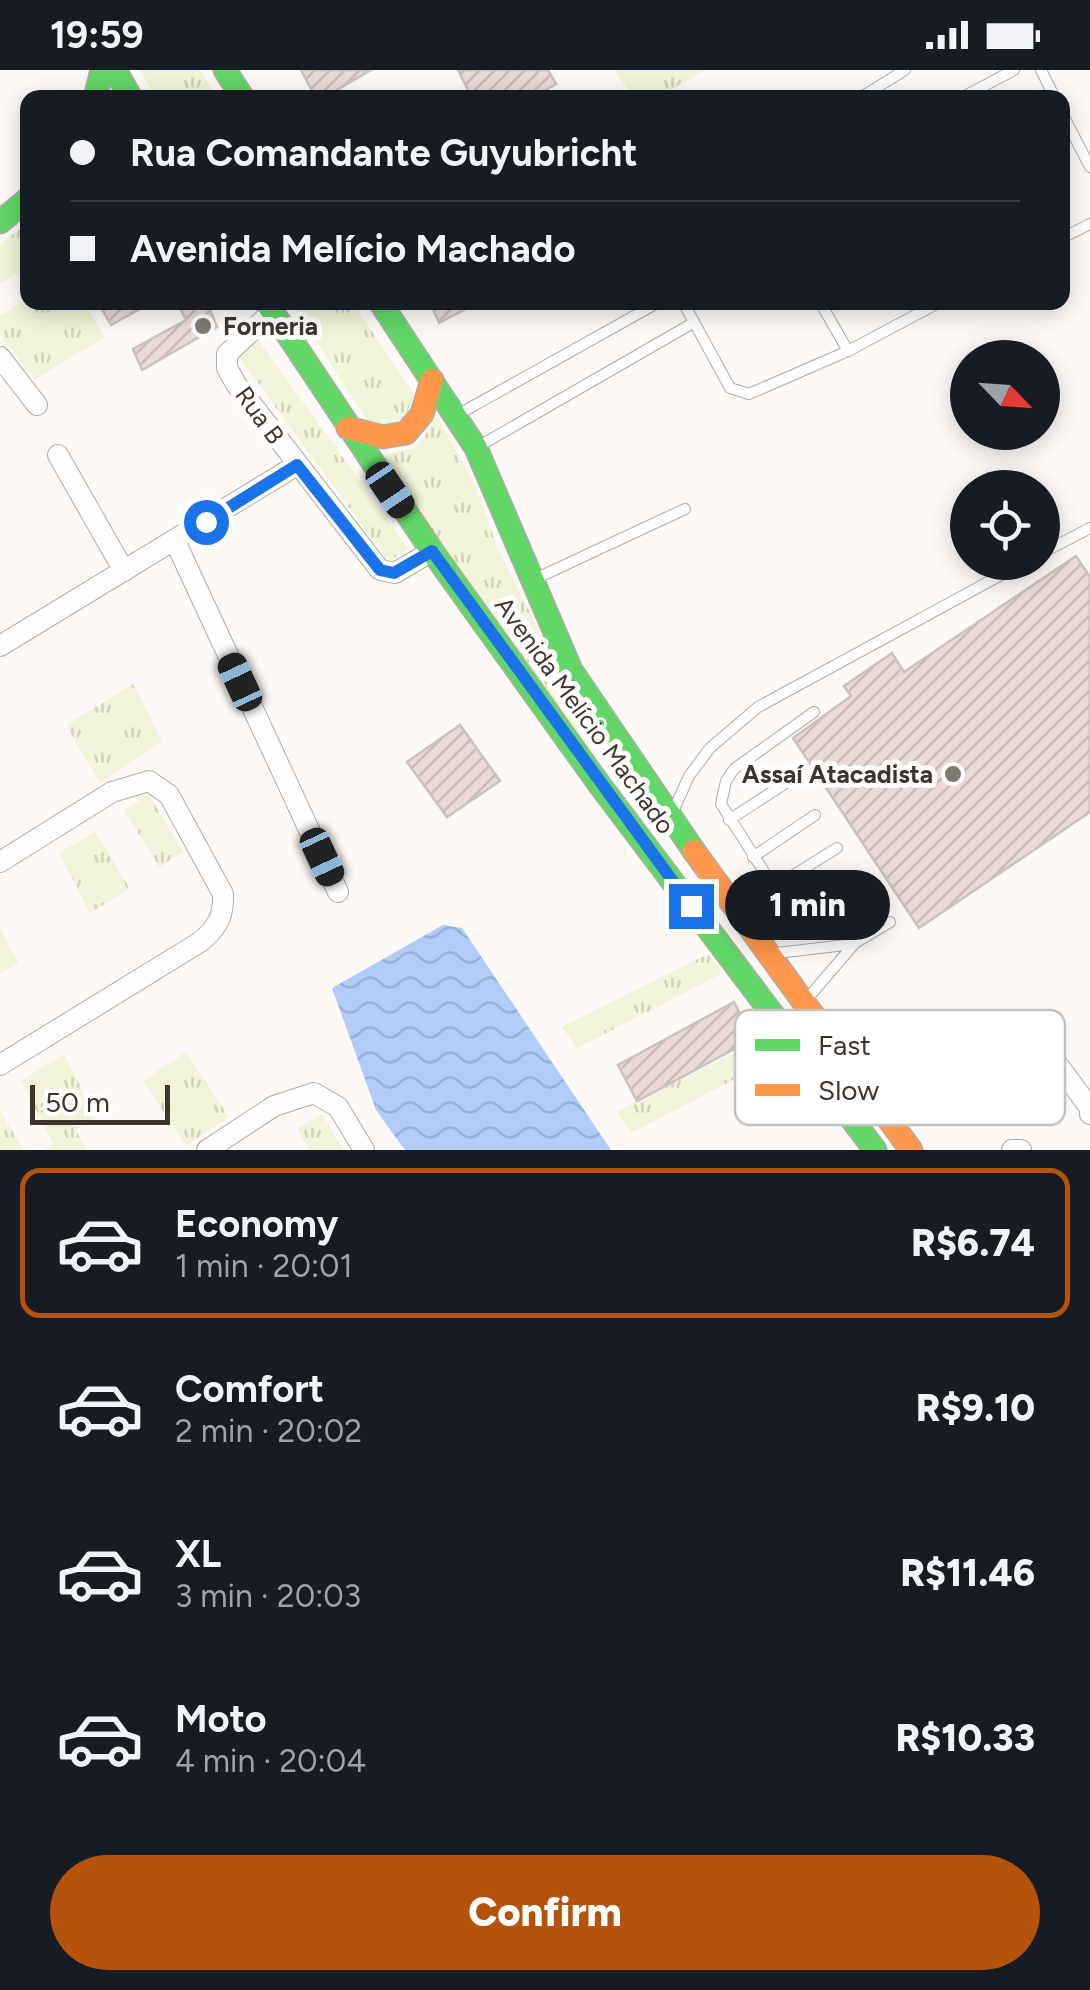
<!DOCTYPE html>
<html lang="en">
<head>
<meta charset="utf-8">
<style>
	:root { --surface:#171b24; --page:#242831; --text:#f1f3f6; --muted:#9ea1a6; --line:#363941; --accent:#b45309 }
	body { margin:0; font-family:Figtree,sans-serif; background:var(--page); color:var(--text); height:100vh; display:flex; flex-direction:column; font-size:38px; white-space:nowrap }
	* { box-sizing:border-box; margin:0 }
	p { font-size:32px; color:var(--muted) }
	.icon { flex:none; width:55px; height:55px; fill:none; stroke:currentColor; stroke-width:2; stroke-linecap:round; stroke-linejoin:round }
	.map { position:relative; height:1080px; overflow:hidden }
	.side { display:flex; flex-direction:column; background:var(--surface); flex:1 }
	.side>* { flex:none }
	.banner { position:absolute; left:20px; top:20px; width:1050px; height:220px; border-radius:20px; box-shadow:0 5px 25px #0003; display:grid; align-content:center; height:220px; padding:0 50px; background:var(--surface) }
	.needle { width:65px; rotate:115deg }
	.fabs { position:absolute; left:950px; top:270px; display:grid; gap:20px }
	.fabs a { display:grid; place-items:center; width:110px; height:110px; border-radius:50%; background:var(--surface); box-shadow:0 5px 25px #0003; font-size:50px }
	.scale { position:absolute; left:30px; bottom:25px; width:140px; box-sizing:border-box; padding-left:10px; border:5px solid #3f352d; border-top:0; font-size:28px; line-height:35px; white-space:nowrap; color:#3f352d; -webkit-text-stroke:8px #fff; paint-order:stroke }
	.end { position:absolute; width:45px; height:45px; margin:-22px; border:12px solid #1a73e8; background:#fff; box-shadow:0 0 0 5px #fff }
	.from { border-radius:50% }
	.bubble { position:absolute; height:70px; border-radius:35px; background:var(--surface); box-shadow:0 5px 25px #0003; font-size:32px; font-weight:800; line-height:70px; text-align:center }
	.car { position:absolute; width:30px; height:60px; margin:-30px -15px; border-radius:12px; box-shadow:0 0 8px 2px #0007; background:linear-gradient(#222 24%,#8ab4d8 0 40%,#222 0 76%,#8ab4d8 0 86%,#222 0) }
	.banner b { display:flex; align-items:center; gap:35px; height:95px; font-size:38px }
	.banner b+b { border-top:2px solid var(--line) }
	.banner i { width:25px; height:25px; background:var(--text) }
	ul { padding:18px 0 0; list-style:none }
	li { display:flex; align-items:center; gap:30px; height:150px; margin:0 20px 15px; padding:0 30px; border:5px solid transparent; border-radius:20px }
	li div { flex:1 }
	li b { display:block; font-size:38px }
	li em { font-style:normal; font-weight:800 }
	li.current { border-color:var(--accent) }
	li>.icon { width:90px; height:90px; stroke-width:1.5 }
	.cta { display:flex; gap:20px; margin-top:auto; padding:20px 50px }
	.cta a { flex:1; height:115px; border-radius:60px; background:var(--accent); color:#fff; font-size:40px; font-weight:800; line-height:115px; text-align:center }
	.status { display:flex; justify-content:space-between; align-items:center; height:70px; padding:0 50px; background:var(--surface); direction:ltr }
	.status svg { height:28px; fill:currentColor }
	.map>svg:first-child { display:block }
</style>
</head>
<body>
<div class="status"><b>19:59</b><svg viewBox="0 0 49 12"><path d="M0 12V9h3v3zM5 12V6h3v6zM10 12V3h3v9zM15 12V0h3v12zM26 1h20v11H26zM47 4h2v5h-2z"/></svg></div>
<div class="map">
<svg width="1090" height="1080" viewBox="0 0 1090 1080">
	<defs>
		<pattern id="grass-tufts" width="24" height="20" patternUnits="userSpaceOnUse" patternTransform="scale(2.5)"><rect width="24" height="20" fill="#f1f4d8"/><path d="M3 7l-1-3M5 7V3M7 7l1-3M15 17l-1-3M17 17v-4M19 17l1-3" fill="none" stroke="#d0d2ba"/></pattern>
		<pattern id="water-waves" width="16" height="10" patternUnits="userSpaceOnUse" patternTransform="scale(2.5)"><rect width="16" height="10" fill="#b1ccf8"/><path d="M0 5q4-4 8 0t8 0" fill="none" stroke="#99b0d5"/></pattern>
		<pattern id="building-hatch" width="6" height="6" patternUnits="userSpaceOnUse" patternTransform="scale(2.5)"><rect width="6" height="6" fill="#ecdad7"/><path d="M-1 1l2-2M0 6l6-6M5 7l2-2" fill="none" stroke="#cbbcb9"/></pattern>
	</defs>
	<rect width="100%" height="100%" fill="#fcf9f6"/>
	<g fill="url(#grass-tufts)">
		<polygon points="139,0 201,0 216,27 155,27"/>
		<polygon points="614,0 704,0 659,27 634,28"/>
		<polygon points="27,153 27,199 0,213 0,175"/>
		<polygon points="27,229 85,233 105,267 35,309 0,265 0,246"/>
		<polygon points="291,233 353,233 415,325 399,359 371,356"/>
		<polygon points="259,271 408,478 389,492 239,287 244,277"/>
		<polygon points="437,347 476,417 499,482 589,658 578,664 373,387 416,378"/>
		<polygon points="134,614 162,672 100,713 66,655"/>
		<polygon points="149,725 183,782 159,797 124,740"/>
		<polygon points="95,762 130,819 90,843 59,783"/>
		<polygon points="0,859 18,892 0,904"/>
		<polygon points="708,884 723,903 577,978 562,957"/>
		<polygon points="763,969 777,987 631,1063 617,1041"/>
		<polygon points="186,982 229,1047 186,1076 143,1011"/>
		<polygon points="64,984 96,1046 76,1060 87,1080 44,1080 53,1073 21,1011"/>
		<polygon points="0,1041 24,1080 0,1080"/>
		<polygon points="322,1044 344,1080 310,1080 297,1059"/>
	</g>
	<polygon fill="url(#water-waves)" points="443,855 462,858 611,1080 405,1080 376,1040 332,918"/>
	<g fill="url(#building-hatch)" stroke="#c9c2c0" stroke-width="2.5">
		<polygon points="301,0 371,0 323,28 316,28"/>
		<polygon points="458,0 548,0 556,14 532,28 472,28"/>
		<polygon points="98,232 152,232 111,255"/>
		<polygon points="177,232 207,232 217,257 142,300 133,279 186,250"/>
		<polygon points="430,232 479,232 439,253"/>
		<polygon points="1076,486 1090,507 1090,742 919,858 793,668 851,626 844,616 892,583 904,602"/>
		<polygon points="460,655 500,711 447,747 407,692"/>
		<polygon points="734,932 753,969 637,1031 618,995"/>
	</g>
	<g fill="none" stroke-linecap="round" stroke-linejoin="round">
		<defs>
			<g id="lane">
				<polyline points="1041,0 1055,28"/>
				<polyline points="860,28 905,0"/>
				<polyline points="961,28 1014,0"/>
				<polyline points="1062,43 1090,97"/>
				<polyline points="1062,168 1090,154"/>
				<polyline points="683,232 730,318 749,324 848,281 940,232"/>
				<polyline points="820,232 848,281"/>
				<polyline points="459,344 659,232"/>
				<polyline points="481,375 693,253"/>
				<polyline points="1042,483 1090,458"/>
				<polyline points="537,508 685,439"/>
				<polyline points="814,642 734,699 726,711 721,734 791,844 809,847 829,840 855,873"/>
				<polyline points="672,744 689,706 710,678 758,637 1025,492"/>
				<polyline points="729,750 795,707"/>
				<polyline points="753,787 815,745"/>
				<polyline points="773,818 837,778"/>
				<polyline points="777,883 854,874"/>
				<polyline points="807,929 855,873 890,852"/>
			</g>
			<g id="street">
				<polyline points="272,242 227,284 227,298 236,314 380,500 395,503 432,481"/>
				<polyline points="0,287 37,335"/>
				<polyline points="58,385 124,501"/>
				<polyline points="175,471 338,822"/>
				<polyline points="0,576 297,395"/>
				<path d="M0 792 112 722 149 711 169 725 223 824C224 847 217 858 200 872L0 995"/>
				<polyline points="1049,983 1090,1038 1090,1044"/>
				<polyline points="207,1080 274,1036 314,1023 338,1037 364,1080"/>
				<polyline points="1012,1080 1021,1080"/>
			</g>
			<g id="fast">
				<polyline points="115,0 131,28"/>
				<polyline points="225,0 243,28"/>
				<polyline points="95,28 102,0"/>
				<polyline points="0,152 28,129"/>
				<polyline points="266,232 432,481 599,714 875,1080"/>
				<polyline points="380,232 476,378 571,600 694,781"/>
			</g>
			<g id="slow">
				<polyline points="348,358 383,367 406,363 422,344 432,310"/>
				<polyline points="694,781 911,1080"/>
			</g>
		</defs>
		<use href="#lane" stroke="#b1aca7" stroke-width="12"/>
		<use href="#street" stroke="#b1aca7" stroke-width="22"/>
		<use href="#fast" stroke="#b1aca7" stroke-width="25"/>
		<use href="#slow" stroke="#b1aca7" stroke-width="25"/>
		<use href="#lane" stroke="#fffefe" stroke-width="10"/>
		<use href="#street" stroke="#fffefe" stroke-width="20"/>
		<use href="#fast" stroke="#63d668" stroke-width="22"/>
		<use href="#slow" stroke="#ff974d" stroke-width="22"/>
	</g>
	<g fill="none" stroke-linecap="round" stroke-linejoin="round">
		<polyline stroke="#1a73e8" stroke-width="12" points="206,452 297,395 380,500 394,503 432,481 691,836"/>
	</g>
	<g fill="#817a73" stroke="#fff" stroke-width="4">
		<circle cx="203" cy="256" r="10"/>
		<circle cx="953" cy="704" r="10"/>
	</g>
	<g text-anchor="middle" stroke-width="10" stroke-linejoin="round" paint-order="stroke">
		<g font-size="25" font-weight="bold" fill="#3f352d" stroke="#fff" text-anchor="start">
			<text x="223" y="265">Forneria</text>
			<text x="933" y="713" text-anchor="end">Assaí Atacadista</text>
		</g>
		<g font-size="25" fill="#3f352d" stroke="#fff">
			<text transform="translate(260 345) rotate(54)" y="9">Rua B</text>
			<text transform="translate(585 645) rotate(54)" y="9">Avenida Melício Machado</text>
		</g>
	</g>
	<rect x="735" y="940" width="330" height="115" rx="15" fill="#fff" stroke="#c5c2c0" stroke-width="2.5"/>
	<rect x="755" y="969" width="45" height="12" fill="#63d668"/>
	<rect x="755" y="1014" width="45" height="12" fill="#ff974d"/>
	<g font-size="28" fill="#3f352d">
		<text x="818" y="985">Fast</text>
		<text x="818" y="1030">Slow</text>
	</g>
</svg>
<div class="fabs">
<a><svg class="needle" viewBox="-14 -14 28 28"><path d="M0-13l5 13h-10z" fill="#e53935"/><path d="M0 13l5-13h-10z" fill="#9ea1a6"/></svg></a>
<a><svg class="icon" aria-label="locate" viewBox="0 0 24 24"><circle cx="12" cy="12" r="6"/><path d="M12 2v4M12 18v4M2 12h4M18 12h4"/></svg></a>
</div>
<div class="scale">50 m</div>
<i class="end from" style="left:206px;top:452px"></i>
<i class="end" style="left:691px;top:836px"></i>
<div class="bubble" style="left:725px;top:800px;width:165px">1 min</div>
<i class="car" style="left:390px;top:420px;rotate:146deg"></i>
<i class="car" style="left:240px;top:612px;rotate:335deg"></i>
<i class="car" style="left:322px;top:787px;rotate:155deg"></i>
<div class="banner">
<b><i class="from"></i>Rua Comandante Guyubricht</b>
<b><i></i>Avenida Melício Machado</b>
</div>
</div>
<section class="side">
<ul>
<li class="current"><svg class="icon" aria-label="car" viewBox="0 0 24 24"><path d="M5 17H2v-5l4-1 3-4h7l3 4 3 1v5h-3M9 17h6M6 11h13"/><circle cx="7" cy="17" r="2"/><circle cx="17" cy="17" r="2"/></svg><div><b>Economy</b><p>1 min · 20:01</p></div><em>R$6.74</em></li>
<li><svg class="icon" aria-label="car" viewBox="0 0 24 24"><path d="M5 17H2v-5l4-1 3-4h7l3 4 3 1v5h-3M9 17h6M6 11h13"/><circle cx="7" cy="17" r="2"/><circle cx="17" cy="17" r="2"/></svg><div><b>Comfort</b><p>2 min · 20:02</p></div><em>R$9.10</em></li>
<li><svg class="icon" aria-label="car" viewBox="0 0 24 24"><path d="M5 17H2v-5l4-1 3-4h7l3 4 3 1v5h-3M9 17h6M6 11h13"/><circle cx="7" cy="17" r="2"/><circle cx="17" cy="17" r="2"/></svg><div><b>XL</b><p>3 min · 20:03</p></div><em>R$11.46</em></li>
<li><svg class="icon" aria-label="car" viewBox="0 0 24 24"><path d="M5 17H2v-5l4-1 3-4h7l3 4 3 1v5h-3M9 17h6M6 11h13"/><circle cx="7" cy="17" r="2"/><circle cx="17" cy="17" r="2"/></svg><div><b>Moto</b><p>4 min · 20:04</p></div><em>R$10.33</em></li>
</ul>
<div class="cta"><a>Confirm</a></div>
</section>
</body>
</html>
